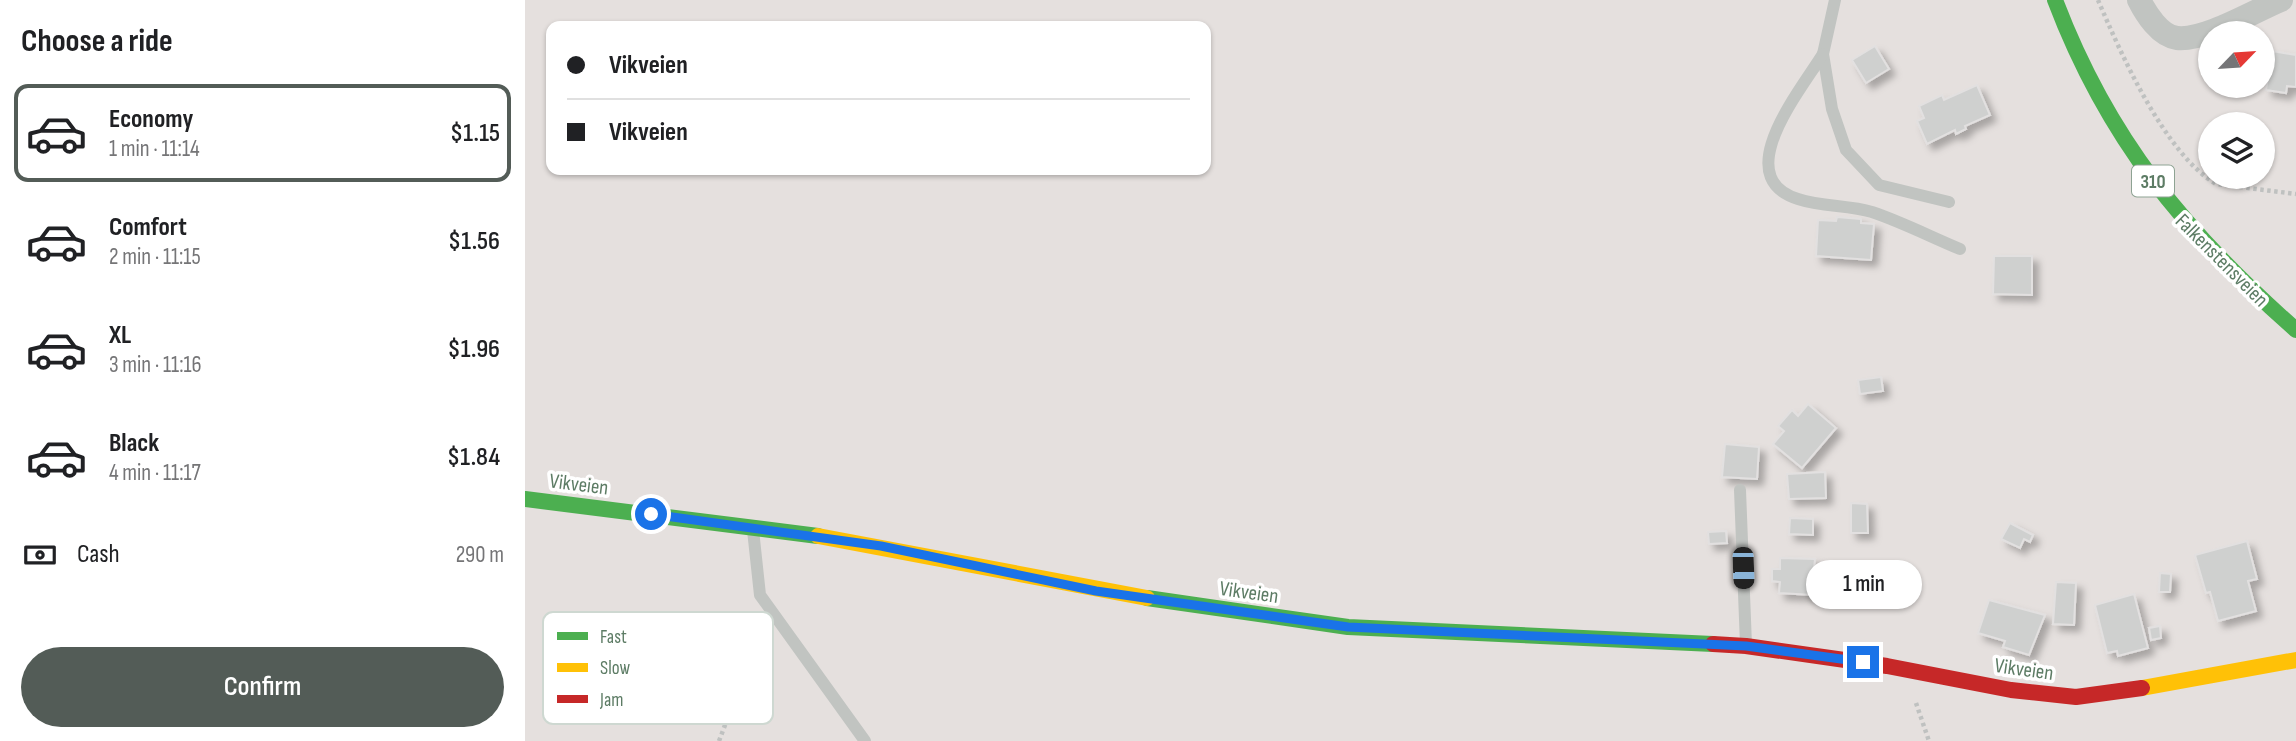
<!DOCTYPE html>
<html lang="en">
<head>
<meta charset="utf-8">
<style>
	:root { --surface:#fff; --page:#f6f6f6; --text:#202124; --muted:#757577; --line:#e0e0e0; --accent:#535c57 }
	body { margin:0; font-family:"Sofia Sans Condensed",sans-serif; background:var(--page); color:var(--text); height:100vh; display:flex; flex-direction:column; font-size:26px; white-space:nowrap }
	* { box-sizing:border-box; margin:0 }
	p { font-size:23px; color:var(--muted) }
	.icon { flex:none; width:38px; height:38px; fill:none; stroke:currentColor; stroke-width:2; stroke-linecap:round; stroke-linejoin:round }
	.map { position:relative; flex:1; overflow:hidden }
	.panel { display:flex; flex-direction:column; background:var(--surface); width:525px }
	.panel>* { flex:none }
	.guide { position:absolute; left:21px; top:21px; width:665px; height:154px; border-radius:14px; box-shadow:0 2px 5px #0004; display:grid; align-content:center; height:154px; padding:0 21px; background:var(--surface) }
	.needle { width:46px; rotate:65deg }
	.fabs { position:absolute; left:1673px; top:21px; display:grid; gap:14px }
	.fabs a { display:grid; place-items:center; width:77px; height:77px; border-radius:50%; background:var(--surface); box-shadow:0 2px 5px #0004; font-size:35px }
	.end { position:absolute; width:32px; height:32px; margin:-16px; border:9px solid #1a73e8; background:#fff; box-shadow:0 0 0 4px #fff }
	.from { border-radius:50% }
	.bubble { position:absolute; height:49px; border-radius:24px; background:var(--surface); box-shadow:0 2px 5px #0004; font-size:23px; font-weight:600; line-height:49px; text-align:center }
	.car { position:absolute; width:21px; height:42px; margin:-21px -10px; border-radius:9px; box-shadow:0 0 5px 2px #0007; background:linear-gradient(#222 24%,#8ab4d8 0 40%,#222 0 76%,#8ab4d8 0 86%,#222 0) }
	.guide b { display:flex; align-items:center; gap:24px; height:66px; font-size:26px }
	.guide b+b { border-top:2px solid var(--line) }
	.guide i { width:18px; height:18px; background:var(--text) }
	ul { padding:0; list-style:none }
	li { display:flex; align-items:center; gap:21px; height:98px; margin:0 14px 10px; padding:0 7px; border:4px solid transparent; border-radius:14px }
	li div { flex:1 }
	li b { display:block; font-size:26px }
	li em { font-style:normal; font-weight:600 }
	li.current { border-color:var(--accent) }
	li>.icon { width:63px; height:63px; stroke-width:1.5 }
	h2 { padding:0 21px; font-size:32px; line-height:84px }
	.pay { display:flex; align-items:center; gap:18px; height:77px; padding:0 21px; font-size:26px }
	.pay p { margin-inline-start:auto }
	.button { display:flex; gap:14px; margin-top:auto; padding:14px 21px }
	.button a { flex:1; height:80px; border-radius:42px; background:var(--accent); color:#fff; font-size:28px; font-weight:600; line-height:80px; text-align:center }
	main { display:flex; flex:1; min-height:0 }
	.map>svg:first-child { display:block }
</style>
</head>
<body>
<main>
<section class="panel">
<h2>Choose a ride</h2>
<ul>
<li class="current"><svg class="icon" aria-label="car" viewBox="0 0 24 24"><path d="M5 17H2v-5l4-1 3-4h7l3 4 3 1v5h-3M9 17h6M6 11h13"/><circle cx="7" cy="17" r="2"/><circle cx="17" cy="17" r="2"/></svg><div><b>Economy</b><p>1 min · 11:14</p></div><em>$1.15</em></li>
<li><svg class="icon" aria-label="car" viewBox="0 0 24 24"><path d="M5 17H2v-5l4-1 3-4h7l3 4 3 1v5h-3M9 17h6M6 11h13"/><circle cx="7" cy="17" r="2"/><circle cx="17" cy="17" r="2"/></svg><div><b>Comfort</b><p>2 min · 11:15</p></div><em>$1.56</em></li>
<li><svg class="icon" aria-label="car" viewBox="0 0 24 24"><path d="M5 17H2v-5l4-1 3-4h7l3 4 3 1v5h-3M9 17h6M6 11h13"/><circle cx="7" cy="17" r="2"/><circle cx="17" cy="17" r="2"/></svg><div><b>XL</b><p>3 min · 11:16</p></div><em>$1.96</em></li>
<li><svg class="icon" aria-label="car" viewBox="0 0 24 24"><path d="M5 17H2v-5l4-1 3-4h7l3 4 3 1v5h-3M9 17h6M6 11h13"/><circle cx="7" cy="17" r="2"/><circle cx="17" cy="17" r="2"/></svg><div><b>Black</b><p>4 min · 11:17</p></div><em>$1.84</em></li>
</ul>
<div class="pay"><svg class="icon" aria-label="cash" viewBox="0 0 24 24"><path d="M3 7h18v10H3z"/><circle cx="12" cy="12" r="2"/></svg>Cash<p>290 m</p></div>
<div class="button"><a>Confirm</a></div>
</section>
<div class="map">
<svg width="1771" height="741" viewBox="0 0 1771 741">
	<defs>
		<filter id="shadow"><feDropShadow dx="6" dy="6" stdDeviation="3.5" flood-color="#0004"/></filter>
	</defs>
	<rect width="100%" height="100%" fill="#f3f0f1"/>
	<path fill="#e5e0de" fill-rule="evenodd" d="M0 0H1771V741H0ZM26 26H681V170H26ZM1685 33H1738V86H1685ZM1685 124H1738V177H1685Z"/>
	<g fill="#cfd0cf" stroke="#e2e0e0" stroke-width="2" filter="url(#shadow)">
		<polygon points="1350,46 1364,69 1341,83 1327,60"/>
		<polygon points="1747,51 1771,55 1771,87 1762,86 1761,93 1741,90"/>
		<polygon points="1452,85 1465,115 1440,126 1441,129 1431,134 1430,130 1402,144 1392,121 1399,118 1394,106 1417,95 1419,100"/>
		<polygon points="1312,217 1336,219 1336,223 1349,224 1346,260 1291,256 1293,220 1311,221"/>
		<polygon points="1469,256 1507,256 1507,295 1468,294"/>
		<polygon points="1356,377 1358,391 1335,394 1333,380"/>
		<polygon points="1283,404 1311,428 1277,468 1248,444 1259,431 1253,426 1267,410 1273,416"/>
		<polygon points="1200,444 1234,447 1232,479 1197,477"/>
		<polygon points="1300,472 1301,498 1264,499 1262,474"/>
		<polygon points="1326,503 1342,504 1343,533 1326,533"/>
		<polygon points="1265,518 1288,519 1288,535 1264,534"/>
		<polygon points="1485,523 1508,535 1505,542 1499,539 1495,548 1476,539"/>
		<polygon points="1201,531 1202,543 1184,544 1183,532"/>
		<polygon points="1722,541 1732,579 1723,581 1731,611 1693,621 1685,592 1681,593 1670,555"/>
		<polygon points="1255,558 1290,559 1289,569 1294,569 1294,585 1288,585 1288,595 1254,593 1255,582 1247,581 1247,569 1255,569"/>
		<polygon points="1635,573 1646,574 1645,592 1634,592"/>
		<polygon points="1531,582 1551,583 1549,625 1528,624"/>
		<polygon points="1609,594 1623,648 1593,656 1592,651 1582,653 1570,605"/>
		<polygon points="1464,600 1520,615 1504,655 1478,647 1480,641 1453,633"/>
		<polygon points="1635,626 1636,638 1626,640 1624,628"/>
	</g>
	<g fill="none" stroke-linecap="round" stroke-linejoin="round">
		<g stroke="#bfc1c0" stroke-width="4.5" stroke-dasharray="3.5 3.5" stroke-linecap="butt">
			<path d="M1573 0C1596 54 1640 154 1691 184L1771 194"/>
			<polyline points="1391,703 1404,741"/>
			<polyline points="194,741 211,696 229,621"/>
		</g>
		<g stroke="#c1c4c1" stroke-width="12">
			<polyline points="1310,0 1298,54 1307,109 1321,150 1354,185 1424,202"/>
			<path d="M1298 54C1276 90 1203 177 1273 199 1297 207 1323 205 1347 212 1377 222 1406 237 1435 249"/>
			<polyline points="1215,490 1221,645"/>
			<polyline points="228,530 235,595 340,741"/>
		</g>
		<path stroke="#c1c4c1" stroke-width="24" d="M1614 0C1621 14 1635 36 1652 38 1680 41 1729 11 1756 0"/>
		<g stroke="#4caf50" stroke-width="16">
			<path d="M1530 0C1583 140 1660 232 1771 330"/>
			<polyline points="0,499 293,536"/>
			<polyline points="622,598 823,627 1188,644"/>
		</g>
		<g stroke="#ffc107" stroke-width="16">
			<polyline points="293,536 622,598"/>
			<polyline points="1617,688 1771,660"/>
		</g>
		<polyline stroke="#c62828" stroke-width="16" points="1188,644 1221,646 1362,666 1486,690 1551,697 1617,688"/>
	</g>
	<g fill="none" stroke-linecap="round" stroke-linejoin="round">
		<polyline stroke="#1a73e8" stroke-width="9" points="126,514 356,546 571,591 823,627 1221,646 1338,662"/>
	</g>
	<g text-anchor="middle" stroke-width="7" stroke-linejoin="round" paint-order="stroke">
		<rect fill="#fff" stroke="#8ea393" stroke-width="2" x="1607" y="165.5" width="42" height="31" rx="5"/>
		<g font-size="19" font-weight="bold" fill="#5d7c65">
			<text x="1628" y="188">310</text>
		</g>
		<g font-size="21" fill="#5d7c65" stroke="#fff">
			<text transform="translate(1697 260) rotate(45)" y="7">Falkenstensveien</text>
			<text transform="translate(54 484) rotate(7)" y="7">Vikveien</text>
			<text transform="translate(724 592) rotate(8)" y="7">Vikveien</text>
			<text transform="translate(1499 669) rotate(8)" y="7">Vikveien</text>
		</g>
	</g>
	<rect x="18" y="612" width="230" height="112" rx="10" fill="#fff" stroke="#ced8d1" stroke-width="2"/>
	<rect x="32" y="632" width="31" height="8" fill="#4caf50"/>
	<rect x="32" y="663" width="31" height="9" fill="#ffc107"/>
	<rect x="32" y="695" width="31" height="8" fill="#c62828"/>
	<g font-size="19" fill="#5d7c65">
		<text x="75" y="643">Fast</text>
		<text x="75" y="674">Slow</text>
		<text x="75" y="706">Jam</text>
	</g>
</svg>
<div class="fabs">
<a><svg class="needle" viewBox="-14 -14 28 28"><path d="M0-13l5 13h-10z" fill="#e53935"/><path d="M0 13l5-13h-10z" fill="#757577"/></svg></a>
<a><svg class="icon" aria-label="layers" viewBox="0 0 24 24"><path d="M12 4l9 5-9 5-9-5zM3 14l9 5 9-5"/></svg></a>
</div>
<i class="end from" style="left:126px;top:514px"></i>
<i class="end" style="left:1338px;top:662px"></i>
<div class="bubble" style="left:1281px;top:560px;width:116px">1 min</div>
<i class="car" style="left:1218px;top:568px;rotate:178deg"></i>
<div class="guide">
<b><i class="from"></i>Vikveien</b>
<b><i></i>Vikveien</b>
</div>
</div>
</main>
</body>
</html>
